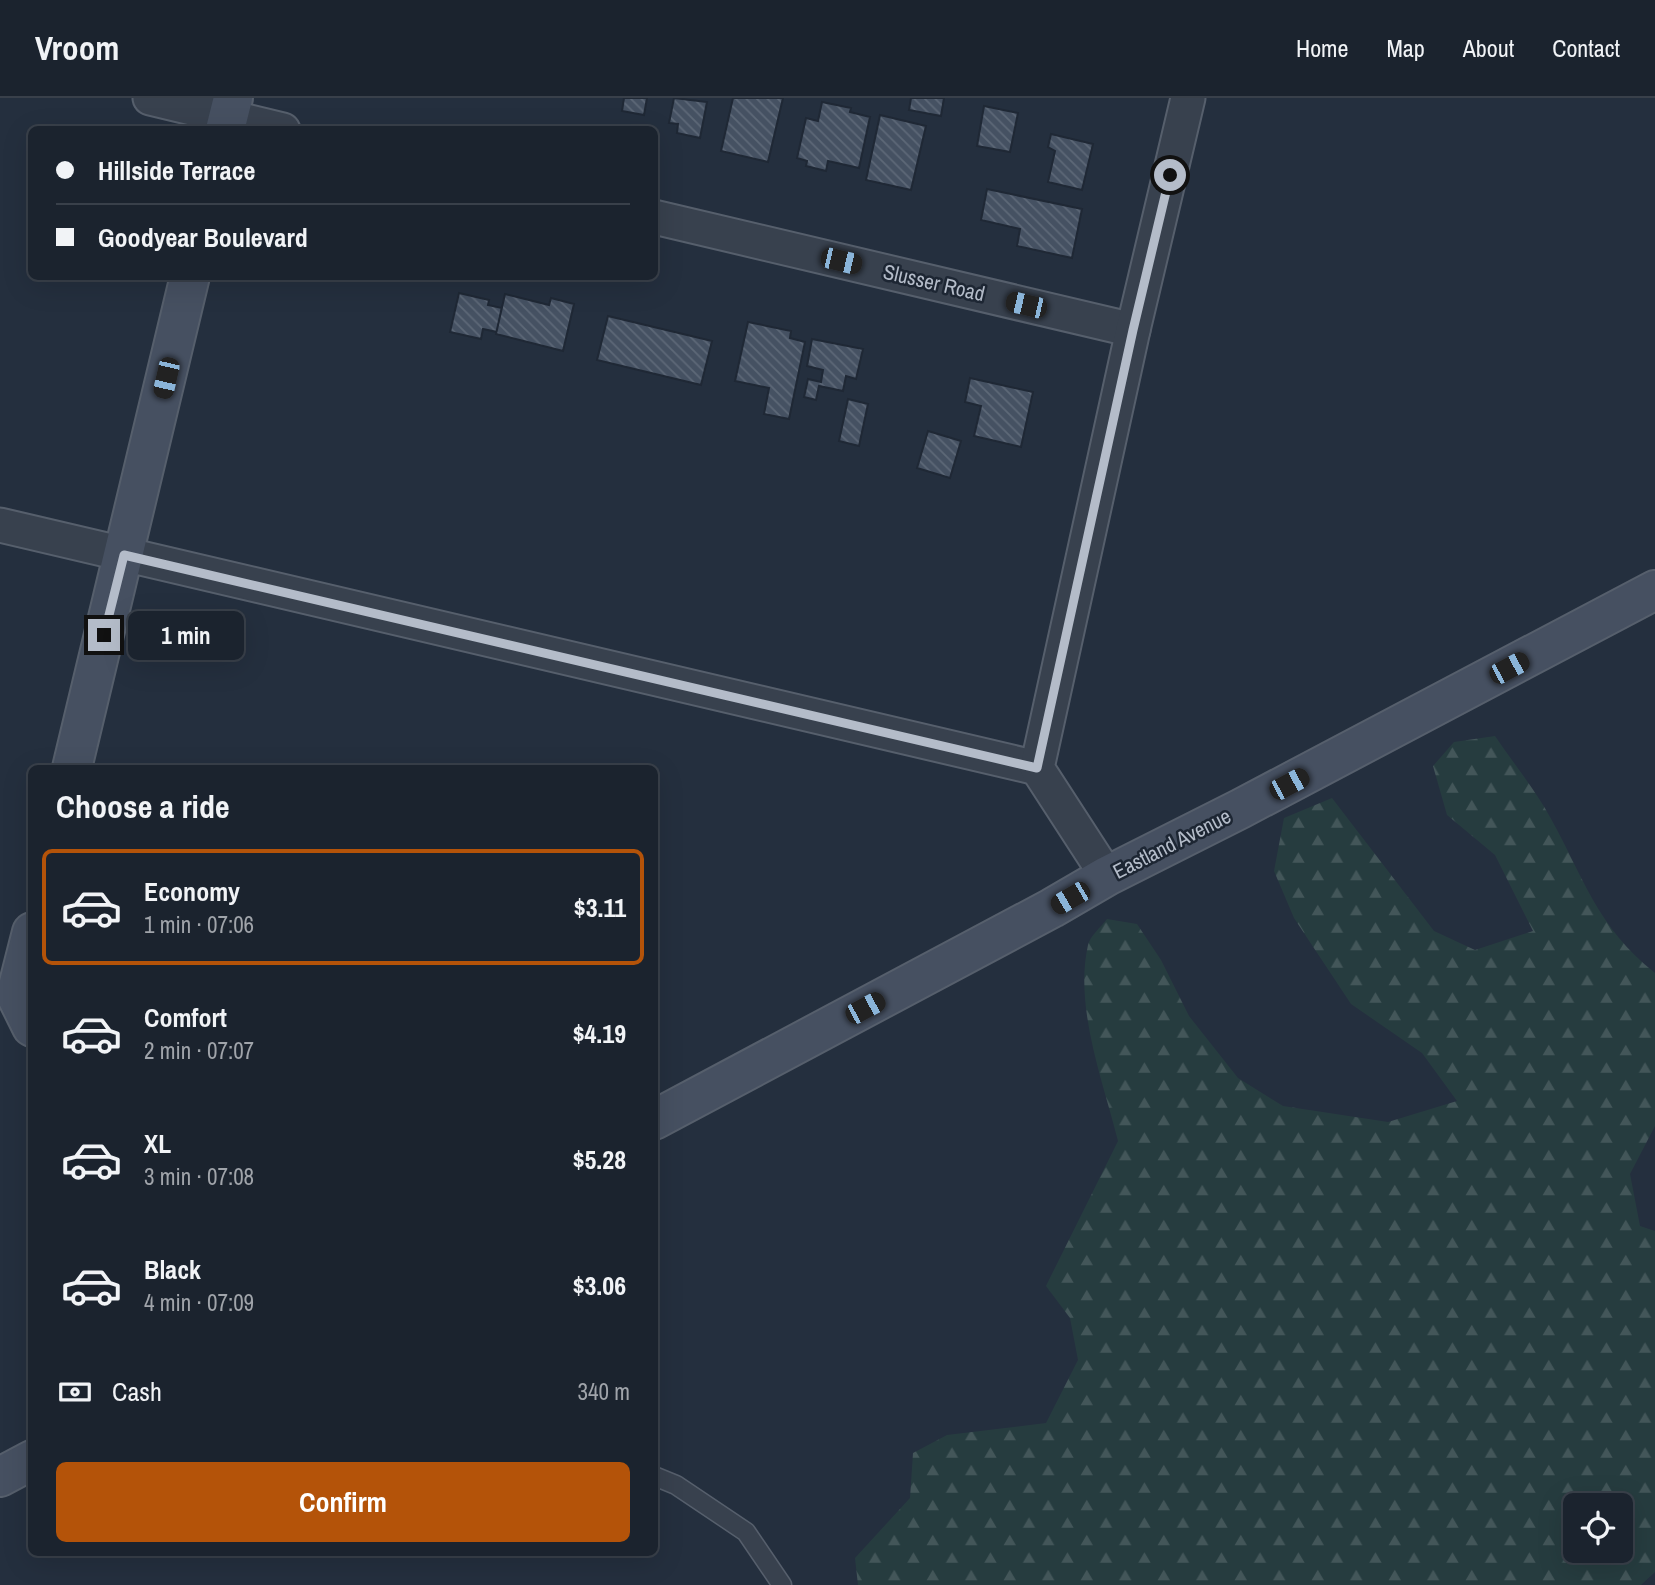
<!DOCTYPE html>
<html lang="en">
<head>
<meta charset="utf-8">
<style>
	:root { --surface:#1b232e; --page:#282f3a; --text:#f1f3f6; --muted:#a0a4aa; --line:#39404a; --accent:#b45309 }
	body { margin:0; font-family:"Archivo Narrow",sans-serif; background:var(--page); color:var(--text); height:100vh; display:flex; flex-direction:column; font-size:26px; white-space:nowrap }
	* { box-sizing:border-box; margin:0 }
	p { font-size:23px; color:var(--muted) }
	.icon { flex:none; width:38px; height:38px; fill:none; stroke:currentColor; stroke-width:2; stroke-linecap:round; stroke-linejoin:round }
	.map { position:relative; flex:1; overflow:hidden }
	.sheet { position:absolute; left:28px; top:667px; width:630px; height:791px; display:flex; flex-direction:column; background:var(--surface); border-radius:10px; box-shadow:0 7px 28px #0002,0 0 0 2px var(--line) }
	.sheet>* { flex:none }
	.guide { position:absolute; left:28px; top:28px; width:630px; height:154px; border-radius:10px; box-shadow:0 7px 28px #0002,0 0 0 2px var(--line); display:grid; align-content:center; height:154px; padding:0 28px; background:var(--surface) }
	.fabs { position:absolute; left:1563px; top:1395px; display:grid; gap:14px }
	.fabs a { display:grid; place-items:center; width:70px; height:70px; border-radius:10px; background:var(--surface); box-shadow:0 7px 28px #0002,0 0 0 2px var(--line); font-size:35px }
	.end { position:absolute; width:32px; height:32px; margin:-16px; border:9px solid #b4bcc9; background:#111; box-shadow:0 0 0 4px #111 }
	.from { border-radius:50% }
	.bubble { position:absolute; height:49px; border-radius:10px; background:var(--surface); box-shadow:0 7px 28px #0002,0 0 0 2px var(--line); font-size:23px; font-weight:700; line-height:49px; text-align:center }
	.car { position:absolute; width:21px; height:42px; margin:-21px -10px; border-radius:9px; box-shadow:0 0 5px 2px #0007; background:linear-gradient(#222 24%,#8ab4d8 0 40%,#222 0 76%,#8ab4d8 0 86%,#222 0) }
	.guide b { display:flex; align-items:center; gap:24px; height:66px; font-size:26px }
	.guide b+b { border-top:2px solid var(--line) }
	.guide i { width:18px; height:18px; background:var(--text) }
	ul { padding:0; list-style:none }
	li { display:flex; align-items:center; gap:21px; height:116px; margin:0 14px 10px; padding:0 14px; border:4px solid transparent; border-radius:10px }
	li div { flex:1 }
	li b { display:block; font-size:26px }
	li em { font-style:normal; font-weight:700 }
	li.active { border-color:var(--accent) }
	li>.icon { width:63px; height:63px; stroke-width:1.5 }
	h2 { padding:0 28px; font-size:32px; line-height:84px }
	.pay { display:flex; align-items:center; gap:18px; height:77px; padding:0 28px; font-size:26px }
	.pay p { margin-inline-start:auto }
	.cta { display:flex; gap:14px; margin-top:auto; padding:14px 28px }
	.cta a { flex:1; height:80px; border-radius:10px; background:var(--accent); color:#fff; font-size:28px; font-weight:700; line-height:80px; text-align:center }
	header { display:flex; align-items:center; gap:42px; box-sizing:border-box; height:98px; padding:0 35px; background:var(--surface); border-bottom:2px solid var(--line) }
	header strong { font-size:33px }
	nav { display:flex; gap:38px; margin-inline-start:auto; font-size:24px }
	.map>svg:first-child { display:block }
</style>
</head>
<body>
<header>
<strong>Vroom</strong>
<nav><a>Home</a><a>Map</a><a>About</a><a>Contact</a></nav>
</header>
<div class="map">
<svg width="1655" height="1487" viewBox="0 0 1655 1487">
	<defs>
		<pattern id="forest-firs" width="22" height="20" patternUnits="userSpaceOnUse" patternTransform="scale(1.75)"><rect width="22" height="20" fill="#263c3f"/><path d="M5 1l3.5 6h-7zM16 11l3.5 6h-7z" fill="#435659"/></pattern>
		<pattern id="building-back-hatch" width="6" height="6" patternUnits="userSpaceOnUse" patternTransform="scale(1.75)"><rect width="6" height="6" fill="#455162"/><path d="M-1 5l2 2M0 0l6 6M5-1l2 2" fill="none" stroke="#5d6877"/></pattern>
	</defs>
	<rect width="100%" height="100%" fill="#242f3e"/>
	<path fill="url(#forest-firs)" fill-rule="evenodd" d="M1495 638C1513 665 1535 691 1550 719 1584 780 1597 829 1655 875V1028L1630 1076 1640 1128 1655 1133V1474L1641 1487H858L855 1460 910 1400 913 1355 947 1337 1046 1325 1078 1262 1070 1220 1046 1188 1118 1043C1103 983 1074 909 1088 847 1090 838 1101 829 1107 821L1137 826 1161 862 1189 918 1238 980 1283 1008 1388 1024 1457 1003 1422 955 1351 906 1294 820 1274 773 1284 720 1332 700 1434 833 1475 852 1533 833 1495 757 1447 717 1433 668 1454 644ZM1575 1407H1620V1452H1575Z"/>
	<g fill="url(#building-back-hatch)" stroke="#1f2835" stroke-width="2">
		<polygon points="624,0 647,0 644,17 622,13"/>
		<polygon points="674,0 707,4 700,40 677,35 678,26 669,25"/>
		<polygon points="733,0 783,0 768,64 721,53"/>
		<polygon points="911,0 944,0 941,18 909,12"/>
		<polygon points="822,4 851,10 850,14 870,19 859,70 828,63 826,73 806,68 807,63 797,60 806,20 818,23"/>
		<polygon points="984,8 1018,15 1010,54 977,48"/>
		<polygon points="880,17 926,28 911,92 866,82"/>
		<polygon points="1051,36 1093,46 1082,92 1048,84 1055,53 1048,49"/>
		<polygon points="987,91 1082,111 1072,160 1017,148 1020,131 981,122"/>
		<polygon points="459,195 489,202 488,207 502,210 497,234 483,231 481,241 450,234"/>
		<polygon points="505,196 549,207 551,200 574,206 563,253 496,236"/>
		<polygon points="608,218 712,243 701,287 597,262"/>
		<polygon points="748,224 791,233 790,240 805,244 789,321 764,316 769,290 735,283"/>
		<polygon points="812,241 863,251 856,281 846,278 843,293 819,288 816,302 804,299 808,281 821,284 823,272 807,268"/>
		<polygon points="970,280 1033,294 1021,349 974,338 981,308 965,304"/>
		<polygon points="848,301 868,306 859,348 839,343"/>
		<polygon points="928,333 961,343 950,380 917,370"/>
	</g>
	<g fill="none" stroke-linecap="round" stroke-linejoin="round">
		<defs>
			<polyline id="lane" points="654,1378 676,1387 746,1434 782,1487"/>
			<g id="street">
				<polyline points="150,0 283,32"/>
				<polyline points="654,119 1133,232"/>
				<polyline points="0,427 1037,670"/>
				<polyline points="1107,778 1037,670 1133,232 1188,0"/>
			</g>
			<g id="secondary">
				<polyline points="225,32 233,0"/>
				<polyline points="72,670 190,178"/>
				<polyline points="32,834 16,897 32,929"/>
				<polyline points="654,1022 1052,810 1107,778 1240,711 1655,492"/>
				<polyline points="0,1379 32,1362"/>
			</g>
		</defs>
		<use href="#lane" stroke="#565f6c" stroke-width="21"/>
		<use href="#street" stroke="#565f6c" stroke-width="37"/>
		<use href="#secondary" stroke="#565f6c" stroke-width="42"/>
		<use href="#lane" stroke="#38414e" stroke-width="18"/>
		<use href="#street" stroke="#38414e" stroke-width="33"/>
		<use href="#secondary" stroke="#465061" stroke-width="38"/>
	</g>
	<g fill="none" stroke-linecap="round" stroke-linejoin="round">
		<polyline stroke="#b4bcc9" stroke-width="9" points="104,537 124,457 1037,670 1133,232 1170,77"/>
	</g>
	<g text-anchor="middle" stroke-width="5" stroke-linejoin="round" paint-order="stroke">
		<g font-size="21" fill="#b4bcc9" stroke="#1d2633">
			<text transform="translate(934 185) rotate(13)" y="7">Slusser Road</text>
			<text transform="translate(1172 746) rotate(-27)" y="7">Eastland Avenue</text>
		</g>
	</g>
</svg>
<div class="fabs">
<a><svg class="icon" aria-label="locate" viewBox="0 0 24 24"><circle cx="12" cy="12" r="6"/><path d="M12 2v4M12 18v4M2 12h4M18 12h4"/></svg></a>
</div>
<i class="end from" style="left:1170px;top:77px"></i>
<i class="end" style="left:104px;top:537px"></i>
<div class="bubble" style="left:128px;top:513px;width:116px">1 min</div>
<i class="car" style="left:841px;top:163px;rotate:103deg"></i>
<i class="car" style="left:1026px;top:207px;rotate:283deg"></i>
<i class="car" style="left:166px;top:280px;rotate:193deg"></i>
<i class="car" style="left:1509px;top:570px;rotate:62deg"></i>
<i class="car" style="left:1289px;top:686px;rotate:62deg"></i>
<i class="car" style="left:1070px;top:800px;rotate:240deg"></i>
<i class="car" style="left:865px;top:910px;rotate:62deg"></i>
<div class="guide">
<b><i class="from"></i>Hillside Terrace</b>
<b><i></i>Goodyear Boulevard</b>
</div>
<section class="sheet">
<h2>Choose a ride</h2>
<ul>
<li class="active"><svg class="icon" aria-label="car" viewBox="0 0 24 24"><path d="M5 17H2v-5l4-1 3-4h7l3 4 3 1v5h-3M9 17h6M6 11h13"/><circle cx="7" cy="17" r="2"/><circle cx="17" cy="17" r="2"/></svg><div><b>Economy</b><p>1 min · 07:06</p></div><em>$3.11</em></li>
<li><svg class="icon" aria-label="car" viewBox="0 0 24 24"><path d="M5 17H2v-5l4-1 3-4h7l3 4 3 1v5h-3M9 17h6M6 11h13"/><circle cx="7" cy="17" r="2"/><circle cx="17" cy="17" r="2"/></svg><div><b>Comfort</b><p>2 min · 07:07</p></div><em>$4.19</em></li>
<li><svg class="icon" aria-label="car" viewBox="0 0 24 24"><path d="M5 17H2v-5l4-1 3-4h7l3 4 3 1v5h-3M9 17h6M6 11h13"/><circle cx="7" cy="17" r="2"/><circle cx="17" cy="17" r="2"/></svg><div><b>XL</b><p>3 min · 07:08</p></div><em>$5.28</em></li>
<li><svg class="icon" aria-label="car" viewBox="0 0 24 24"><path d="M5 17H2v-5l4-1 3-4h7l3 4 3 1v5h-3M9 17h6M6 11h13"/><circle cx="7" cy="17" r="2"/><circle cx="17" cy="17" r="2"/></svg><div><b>Black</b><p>4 min · 07:09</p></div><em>$3.06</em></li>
</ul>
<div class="pay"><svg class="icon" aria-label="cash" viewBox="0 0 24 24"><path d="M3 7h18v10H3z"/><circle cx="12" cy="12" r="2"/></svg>Cash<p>340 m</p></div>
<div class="cta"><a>Confirm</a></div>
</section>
</div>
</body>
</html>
